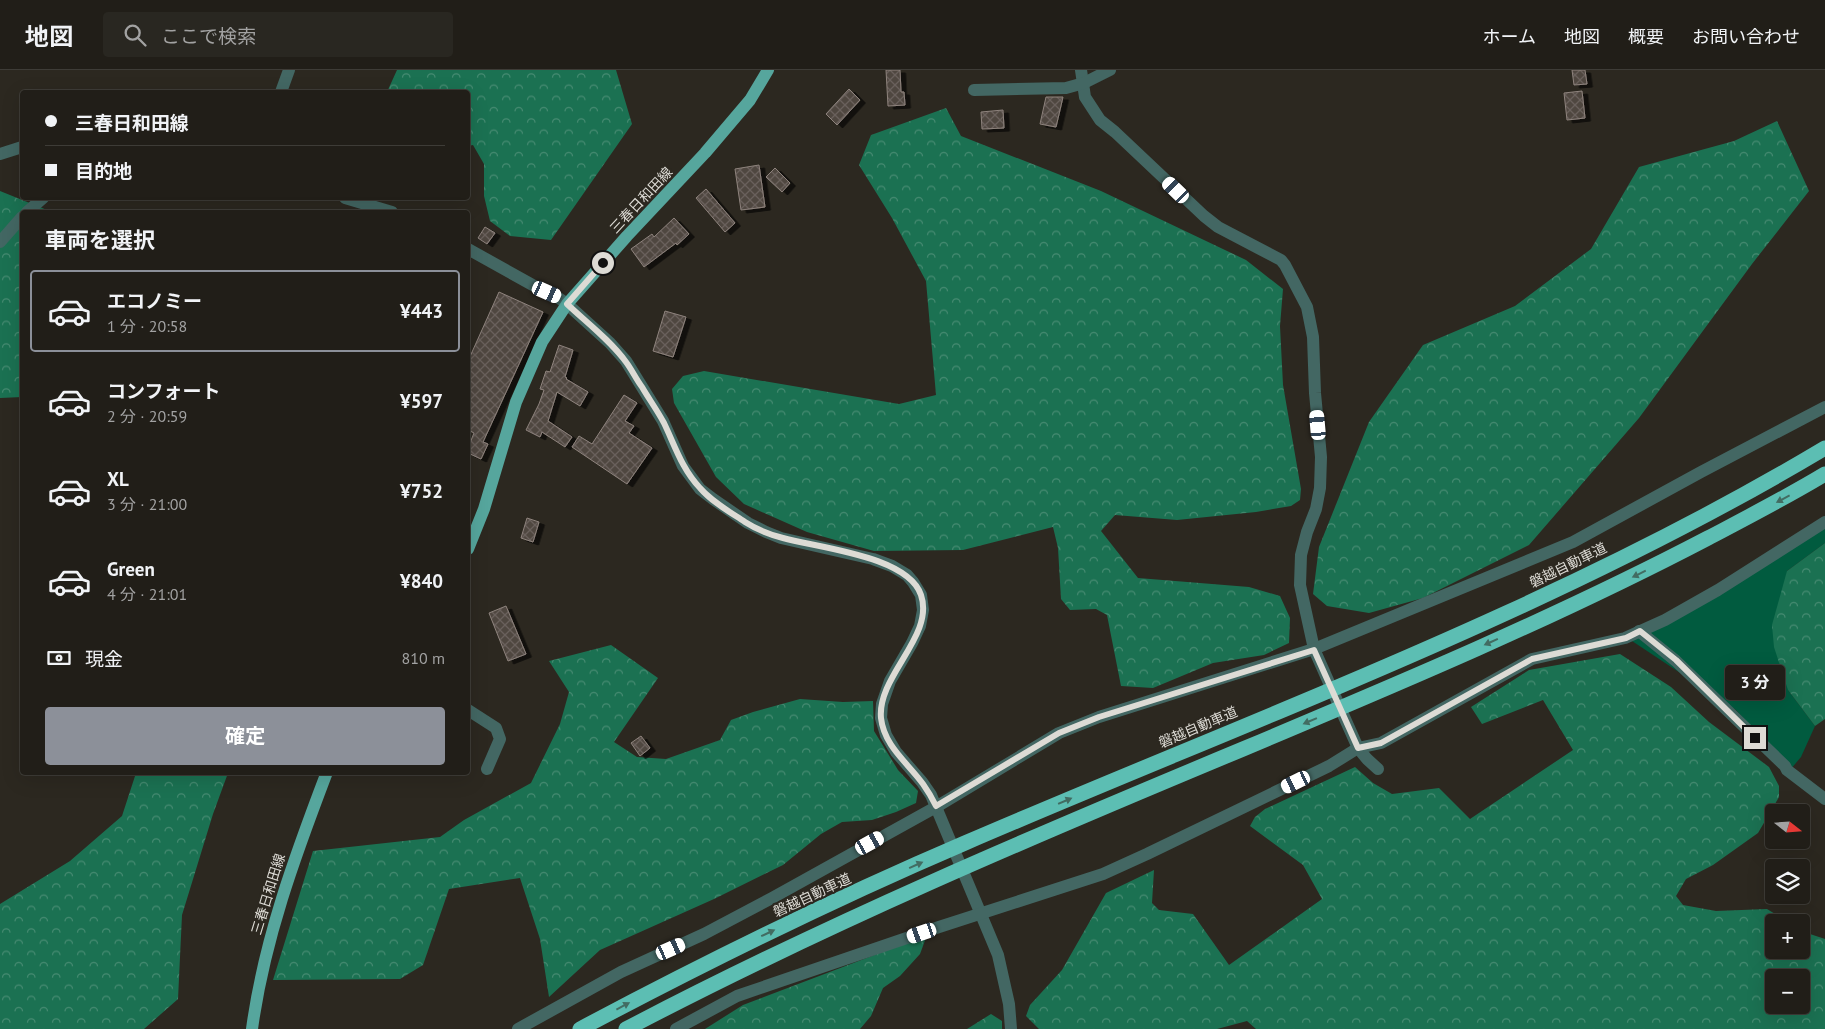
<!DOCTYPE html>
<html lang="ja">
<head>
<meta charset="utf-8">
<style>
	:root { --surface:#211e18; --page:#292721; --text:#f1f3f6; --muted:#a2a2a2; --line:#3e3c37; --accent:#8c9099 }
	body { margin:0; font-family:"PT Sans","Noto Sans JP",sans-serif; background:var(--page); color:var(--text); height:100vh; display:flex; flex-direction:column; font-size:19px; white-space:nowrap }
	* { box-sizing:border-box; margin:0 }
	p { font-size:16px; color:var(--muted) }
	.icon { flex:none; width:28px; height:28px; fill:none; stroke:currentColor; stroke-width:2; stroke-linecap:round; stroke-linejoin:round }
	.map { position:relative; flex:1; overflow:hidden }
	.side { position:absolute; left:20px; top:140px; width:450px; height:565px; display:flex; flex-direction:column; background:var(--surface); border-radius:5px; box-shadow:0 5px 20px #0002,0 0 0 1px var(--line) }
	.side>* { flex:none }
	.hud { position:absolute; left:20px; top:20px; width:450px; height:110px; border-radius:5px; box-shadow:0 5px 20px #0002,0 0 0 1px var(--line); display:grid; align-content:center; height:110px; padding:0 25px; background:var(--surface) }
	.needle { width:32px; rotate:107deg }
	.tools { position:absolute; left:1765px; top:734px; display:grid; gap:10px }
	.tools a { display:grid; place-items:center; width:45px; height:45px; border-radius:5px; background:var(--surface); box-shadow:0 5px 20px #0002,0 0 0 1px var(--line); font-size:25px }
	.end { position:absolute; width:22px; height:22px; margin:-11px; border:6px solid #dddbd5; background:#111; box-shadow:0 0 0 2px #111 }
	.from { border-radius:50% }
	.bubble { position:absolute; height:35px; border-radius:5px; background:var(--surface); box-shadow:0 5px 20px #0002,0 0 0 1px var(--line); font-size:16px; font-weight:700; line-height:35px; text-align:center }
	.car { position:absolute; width:15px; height:30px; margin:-15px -8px; border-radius:6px; box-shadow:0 0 4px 1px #0007; background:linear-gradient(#fff 24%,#345 0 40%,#fff 0 76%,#345 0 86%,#fff 0) }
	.hud b { display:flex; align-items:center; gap:18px; height:48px; font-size:19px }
	.hud b+b { border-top:1px solid var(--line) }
	.hud i { width:12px; height:12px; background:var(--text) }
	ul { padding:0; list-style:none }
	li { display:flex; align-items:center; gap:15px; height:82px; margin:0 10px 8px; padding:0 15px; border:2px solid transparent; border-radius:5px }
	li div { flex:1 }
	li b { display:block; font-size:19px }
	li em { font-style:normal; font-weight:700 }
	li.on { border-color:var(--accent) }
	li>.icon { width:45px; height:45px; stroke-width:1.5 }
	h2 { padding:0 25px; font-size:22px; line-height:60px }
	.pay { display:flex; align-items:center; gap:12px; height:55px; padding:0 25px; font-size:19px }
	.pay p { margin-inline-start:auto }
	.primary-button { display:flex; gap:10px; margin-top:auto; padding:10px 25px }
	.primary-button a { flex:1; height:58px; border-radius:5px; background:var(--accent); color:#fff; font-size:20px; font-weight:700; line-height:58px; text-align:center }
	header { display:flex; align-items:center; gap:30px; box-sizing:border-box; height:70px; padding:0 25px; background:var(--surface); border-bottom:1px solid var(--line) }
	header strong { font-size:24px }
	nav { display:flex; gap:28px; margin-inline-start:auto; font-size:18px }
	.search { width:350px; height:45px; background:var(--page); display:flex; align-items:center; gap:12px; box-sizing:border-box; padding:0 18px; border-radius:5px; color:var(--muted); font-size:19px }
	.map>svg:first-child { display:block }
</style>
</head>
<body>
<header>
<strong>地図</strong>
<div class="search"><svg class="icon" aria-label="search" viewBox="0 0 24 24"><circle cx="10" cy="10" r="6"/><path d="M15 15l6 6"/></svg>ここで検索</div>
<nav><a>ホーム</a><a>地図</a><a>概要</a><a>お問い合わせ</a></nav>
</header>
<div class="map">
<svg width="1825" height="959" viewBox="0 0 1825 959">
	<defs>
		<pattern id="forest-crowns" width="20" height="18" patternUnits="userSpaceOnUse" patternTransform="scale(1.25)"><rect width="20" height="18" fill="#1b7152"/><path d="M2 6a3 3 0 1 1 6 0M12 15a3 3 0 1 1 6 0" fill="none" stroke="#478b72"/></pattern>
		<pattern id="building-cross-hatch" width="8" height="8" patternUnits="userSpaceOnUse" patternTransform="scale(1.25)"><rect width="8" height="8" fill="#504741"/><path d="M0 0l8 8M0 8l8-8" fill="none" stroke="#69615c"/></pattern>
		<filter id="shadow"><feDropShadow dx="5.5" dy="3" stdDeviation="0" flood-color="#0009"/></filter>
	</defs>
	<rect width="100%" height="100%" fill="#2c2820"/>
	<polygon fill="#015b3f" points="1825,453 1825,473 1787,501 1788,620 1815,656 1801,687 1790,700 1736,640 1629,569"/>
	<g fill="url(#forest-crowns)" fill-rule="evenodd">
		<polygon points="397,0 616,0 632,54 551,170 510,166 490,151 484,126 484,94 473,75 468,76 468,22 387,22"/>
		<polygon points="946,38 961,66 1101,121 1246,190 1283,219 1280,256 1283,315 1301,419 1300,430 1291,436 1256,442 1177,450 1115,445 1101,461 1138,508 1249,517 1280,526 1290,548 1289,573 1264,585 1213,593 1153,618 1121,616 1107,545 1096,539 1070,540 1061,529 1058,478 1053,457 963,480 874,481 807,462 744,434 716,407 674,333 672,319 683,306 704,301 899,334 936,325 926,211 892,148 859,95 871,65"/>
		<polygon points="1777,51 1809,121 1752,194 1639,348 1529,475 1423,528 1369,543 1327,536 1313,524 1319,477 1369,352 1423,275 1515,236 1591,179 1639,97 1734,71"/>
		<polygon points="0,121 52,142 22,142 22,327 0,328"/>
		<polygon points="1825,473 1825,649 1815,656 1788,620 1774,577 1772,555 1787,501"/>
		<polygon points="611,575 658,608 614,672 637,687 666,689 720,670 731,650 753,642 800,629 843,632 873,631 874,661 898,700 918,721 916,733 896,742 872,750 842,752 821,764 783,795 714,829 600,880 549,927 540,869 520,808 449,819 423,895 400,909 273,910 313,781 440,767 464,750 531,713 560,654 569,622 549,591"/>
		<path d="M1620 584 1671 617 1709 652 1769 697 1779 716V727L1758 763 1713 795 1686 809 1676 826 1683 835 1716 841 1767 839 1788 852H1774V880H1801V861L1825 869V959H1256L1247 951 1217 959H1039L1026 946 1030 935 1062 900 1106 823 1154 800 1152 833 1159 840 1193 844 1229 895 1322 829 1303 795 1250 756 1255 747 1265 739 1355 697 1373 713 1392 724 1439 718 1470 749 1573 680 1543 630 1482 654 1471 637 1529 600ZM1774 908H1801V935H1774Z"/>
		<polygon points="136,703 228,703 213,744 182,845 178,929 144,959 0,959 0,834 70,791 122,746"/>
		<polygon points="927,865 920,884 900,906 883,918 871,946 860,959 705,959 743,935"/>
		<polygon points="991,944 1002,951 1002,959 967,959"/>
	</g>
	<g fill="url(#building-cross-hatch)" stroke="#8e837d" filter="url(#shadow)">
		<polygon points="886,0 900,0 901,22 904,22 905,35 888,36"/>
		<polygon points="1572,0 1585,0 1587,14 1574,15"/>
		<polygon points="849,19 860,30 837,55 826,44"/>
		<polygon points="1582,21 1585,48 1567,50 1564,23"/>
		<polygon points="1046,27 1063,27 1056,57 1040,54"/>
		<polygon points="1003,40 1004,58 982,59 981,42"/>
		<polygon points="759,95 765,137 741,140 735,99"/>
		<polygon points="775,98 790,113 782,122 766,107"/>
		<polygon points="706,119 735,153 725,162 696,128"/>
		<polygon points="674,148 689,164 677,175 676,173 644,197 631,179 652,164 654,167"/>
		<polygon points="485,157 495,163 487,174 478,168"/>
		<polygon points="499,222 543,242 483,372 488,374 481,389 468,383 468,378 474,363 468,360 468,291"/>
		<polygon points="665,241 686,247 673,287 653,281"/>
		<polygon points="559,275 573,280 565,307 567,308 566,309 588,322 580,336 557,322 548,351 572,367 565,377 542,362 540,367 526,360 539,334 544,320 540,319 546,301 550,302"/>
		<polygon points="624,325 637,333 625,351 634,356 629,363 652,378 627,414 572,377 579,366 592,374"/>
		<polygon points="527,448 539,452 533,472 521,468"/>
		<polygon points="506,536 526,584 508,591 489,543"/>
		<polygon points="641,666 650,678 640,686 631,673"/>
	</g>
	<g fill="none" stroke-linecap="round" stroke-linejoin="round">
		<g stroke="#436763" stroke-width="12">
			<polyline points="1081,0 1085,27 1100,50 1115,62 1204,146 1218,157 1281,190 1285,195 1307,237 1313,267 1315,323 1321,387 1320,418 1316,439 1307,462 1301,485 1300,515 1314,579 1358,678 1367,689 1378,699"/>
			<polyline points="974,20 1066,18 1084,13 1110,0"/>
			<polyline points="281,22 289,0"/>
			<polyline points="0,84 22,77"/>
			<polyline points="345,128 392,142"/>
			<polyline points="27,142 43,128"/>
			<polyline points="0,172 22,147"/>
			<polyline points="468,179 538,218 556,226 567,234 610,273 626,291 663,351 683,396 700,419 713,429 748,453 766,462 781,468 873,489 892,496 907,505 913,512 921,525 923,540 920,556 912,573 890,611 882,634 881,648 886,665 896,682 922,712 931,725 998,885 1009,934 1011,959"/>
			<polyline points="1639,561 1676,591 1785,696 1787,700 1825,729"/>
			<polyline points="468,640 496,658 500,669 487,699"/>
			<polyline points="518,959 621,902 704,864 772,828 936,737 1059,663 1099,647 1314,579 1573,472 1701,402 1825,337"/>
			<polyline points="676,959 737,926 939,857 1103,804 1147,784 1329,696 1358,678 1381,673 1532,589 1625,568 1665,550 1718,520 1825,452"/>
		</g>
		<g stroke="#56a69d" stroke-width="12">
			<polyline points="468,479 484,439 516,332 542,272 567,234 627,166 705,83 750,30 768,0"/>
			<path d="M252 959C264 870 295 786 327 702"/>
		</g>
		<g stroke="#5cbeb3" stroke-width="15">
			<path d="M580 959C706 892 834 829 965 773 1255 648 1554 540 1825 378"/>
			<path d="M626 959C826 854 1034 766 1243 679 1400 613 1557 547 1708 468 1748 447 1787 427 1825 404"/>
		</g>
	</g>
	<defs><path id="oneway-solid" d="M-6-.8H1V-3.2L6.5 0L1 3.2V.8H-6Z" transform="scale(1.25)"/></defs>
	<g fill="#426c62">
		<use href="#oneway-solid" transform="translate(1783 429) rotate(152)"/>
		<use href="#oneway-solid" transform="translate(1639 504) rotate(154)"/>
		<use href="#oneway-solid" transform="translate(1491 572) rotate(156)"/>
		<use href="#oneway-solid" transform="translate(1310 651) rotate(157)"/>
		<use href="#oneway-solid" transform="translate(1065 731) rotate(-23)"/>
		<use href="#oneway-solid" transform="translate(916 795) rotate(-24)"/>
		<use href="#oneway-solid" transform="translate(768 863) rotate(-25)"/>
		<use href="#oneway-solid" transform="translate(623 936) rotate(-28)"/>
	</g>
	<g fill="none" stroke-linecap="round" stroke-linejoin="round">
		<path stroke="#dddbd5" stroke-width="6" d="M603 193 567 234C586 252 610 270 626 292 632 300 636 309 642 317 649 329 657 340 664 353 675 376 682 399 700 418 712 432 730 442 745 452 756 459 771 465 783 468 819 478 908 486 921 525 935 566 877 606 881 648 884 676 908 693 923 714 928 721 932 728 936 736L1059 663 1099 647 1314 580 1358 678 1381 673 1532 589 1626 568 1640 561 1676 590 1755 668"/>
	</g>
	<g text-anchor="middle" stroke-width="4" stroke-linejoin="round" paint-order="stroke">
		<g font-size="14" fill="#dddbd5" stroke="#2c2820">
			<text transform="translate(641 130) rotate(-47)" y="5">三春日和田線</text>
			<text transform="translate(1568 495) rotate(-26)" y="5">磐越自動車道</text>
			<text transform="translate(1198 657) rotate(-23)" y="5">磐越自動車道</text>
			<text transform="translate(268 824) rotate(-73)" y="5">三春日和田線</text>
			<text transform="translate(812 825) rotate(-25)" y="5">磐越自動車道</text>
		</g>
	</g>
</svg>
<div class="tools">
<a><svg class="needle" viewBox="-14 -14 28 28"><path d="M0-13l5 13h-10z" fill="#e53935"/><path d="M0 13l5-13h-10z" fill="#a2a2a2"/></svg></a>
<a><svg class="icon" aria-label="layers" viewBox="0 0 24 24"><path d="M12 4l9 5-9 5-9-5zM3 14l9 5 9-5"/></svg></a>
<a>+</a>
<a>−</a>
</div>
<i class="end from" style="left:603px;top:193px"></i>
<i class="end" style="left:1755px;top:668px"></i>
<div class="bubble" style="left:1725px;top:595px;width:60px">3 分</div>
<i class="car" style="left:1176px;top:120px;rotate:314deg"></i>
<i class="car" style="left:547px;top:222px;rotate:114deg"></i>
<i class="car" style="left:1318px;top:355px;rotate:355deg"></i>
<i class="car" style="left:1296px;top:712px;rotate:244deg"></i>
<i class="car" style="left:870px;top:773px;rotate:61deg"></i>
<i class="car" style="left:922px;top:863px;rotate:251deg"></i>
<i class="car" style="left:671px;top:879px;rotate:66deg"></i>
<div class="hud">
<b><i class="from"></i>三春日和田線</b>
<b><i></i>目的地</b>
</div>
<section class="side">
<h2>車両を選択</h2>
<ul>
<li class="on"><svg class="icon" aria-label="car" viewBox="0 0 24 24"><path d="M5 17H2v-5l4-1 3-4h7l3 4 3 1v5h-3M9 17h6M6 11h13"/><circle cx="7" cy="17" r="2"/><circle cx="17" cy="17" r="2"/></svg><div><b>エコノミー</b><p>1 分 · 20:58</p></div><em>¥443</em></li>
<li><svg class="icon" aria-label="car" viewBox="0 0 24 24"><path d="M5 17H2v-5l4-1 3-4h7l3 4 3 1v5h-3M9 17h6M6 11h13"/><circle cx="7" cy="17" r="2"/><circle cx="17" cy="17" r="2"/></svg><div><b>コンフォート</b><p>2 分 · 20:59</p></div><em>¥597</em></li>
<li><svg class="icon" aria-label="car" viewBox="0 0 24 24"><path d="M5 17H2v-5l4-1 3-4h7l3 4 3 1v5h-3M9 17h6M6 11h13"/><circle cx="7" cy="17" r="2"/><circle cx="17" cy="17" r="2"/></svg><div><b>XL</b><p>3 分 · 21:00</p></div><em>¥752</em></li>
<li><svg class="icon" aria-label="car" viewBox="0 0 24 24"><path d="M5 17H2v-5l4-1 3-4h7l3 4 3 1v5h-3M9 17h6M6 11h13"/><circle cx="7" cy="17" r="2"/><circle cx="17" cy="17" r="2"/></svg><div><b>Green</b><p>4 分 · 21:01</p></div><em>¥840</em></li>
</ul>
<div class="pay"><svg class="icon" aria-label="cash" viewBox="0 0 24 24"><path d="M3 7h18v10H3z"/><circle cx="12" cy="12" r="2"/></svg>現金<p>810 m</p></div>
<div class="primary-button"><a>確定</a></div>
</section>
</div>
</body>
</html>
